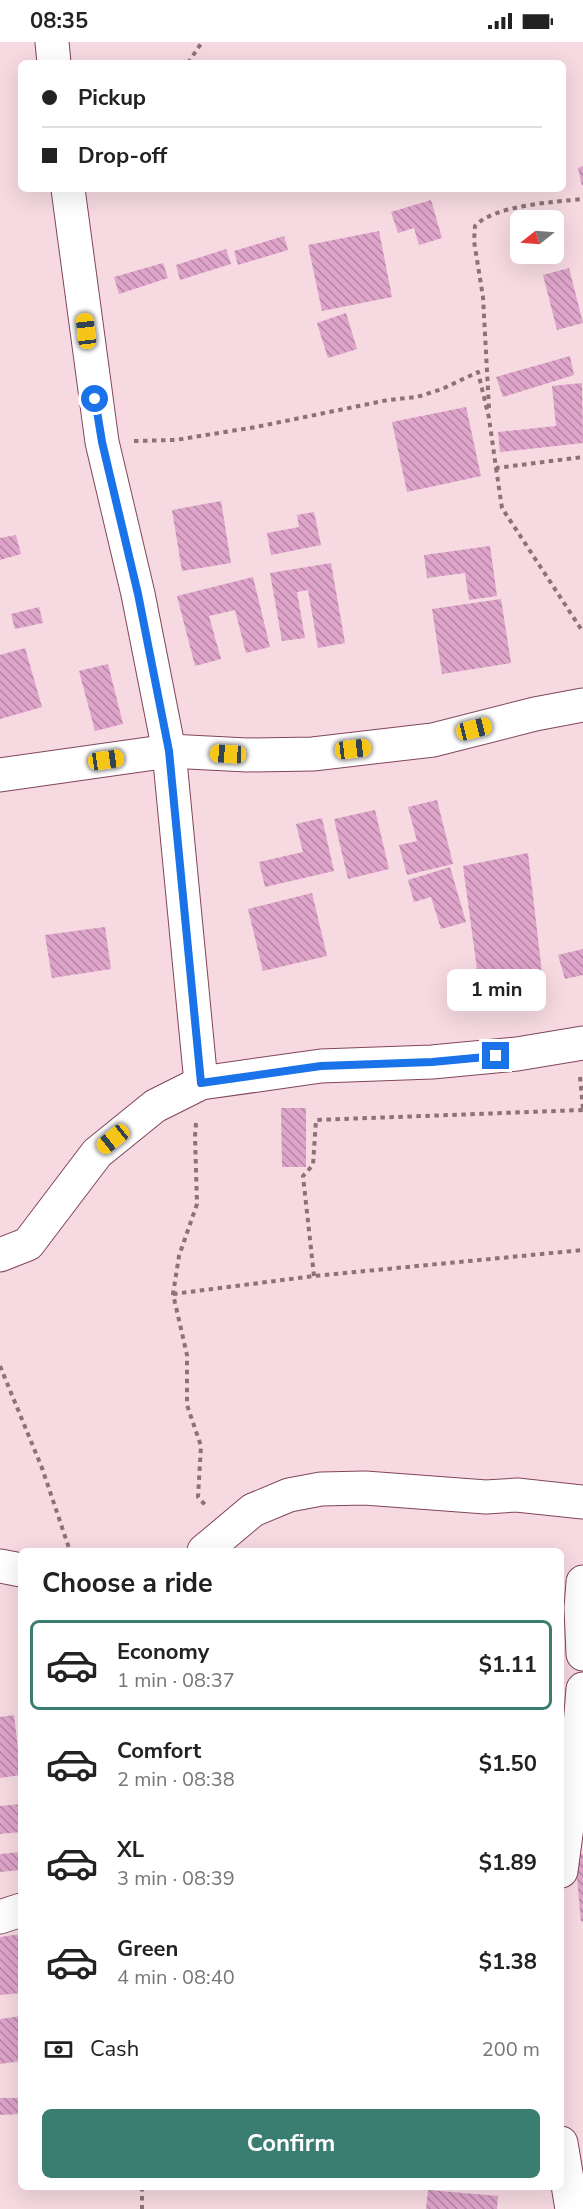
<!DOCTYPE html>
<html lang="en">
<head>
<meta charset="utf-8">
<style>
	:root { --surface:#fff; --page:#f6f6f6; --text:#222; --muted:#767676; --line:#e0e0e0; --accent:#3a7e71 }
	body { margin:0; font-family:"Nunito Sans",sans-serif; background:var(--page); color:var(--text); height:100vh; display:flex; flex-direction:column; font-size:22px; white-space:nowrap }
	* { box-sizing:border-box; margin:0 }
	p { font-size:20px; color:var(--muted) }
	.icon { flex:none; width:33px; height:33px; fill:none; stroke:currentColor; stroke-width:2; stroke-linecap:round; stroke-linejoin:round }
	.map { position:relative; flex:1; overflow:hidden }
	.side { position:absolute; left:18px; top:1506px; width:546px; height:642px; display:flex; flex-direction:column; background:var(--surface); border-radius:9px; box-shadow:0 6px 24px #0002 }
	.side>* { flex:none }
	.top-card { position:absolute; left:18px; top:18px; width:548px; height:132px; border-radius:9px; box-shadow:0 6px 24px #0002; display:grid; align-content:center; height:132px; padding:0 24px; background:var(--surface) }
	.needle { width:39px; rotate:253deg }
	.fabs { position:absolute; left:510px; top:168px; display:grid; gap:12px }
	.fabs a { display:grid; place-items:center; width:54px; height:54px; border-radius:9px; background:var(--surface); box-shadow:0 6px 24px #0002; font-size:30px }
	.end { position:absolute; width:27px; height:27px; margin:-14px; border:8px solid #1a73e8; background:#fff; box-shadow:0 0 0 3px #fff }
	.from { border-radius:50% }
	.bubble { position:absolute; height:42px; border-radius:9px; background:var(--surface); box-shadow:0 6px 24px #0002; font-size:20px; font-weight:700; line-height:42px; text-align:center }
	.car { position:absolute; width:18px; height:36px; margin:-18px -9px; border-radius:8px; box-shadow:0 0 4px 2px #0007; background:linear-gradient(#f5c518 24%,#345 0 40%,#f5c518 0 76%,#345 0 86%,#f5c518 0) }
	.top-card b { display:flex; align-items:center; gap:21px; height:57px; font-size:22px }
	.top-card b+b { border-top:2px solid var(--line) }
	.top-card i { width:15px; height:15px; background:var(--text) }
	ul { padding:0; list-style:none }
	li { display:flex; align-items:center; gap:18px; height:90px; margin:0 12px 9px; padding:0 12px; border:3px solid transparent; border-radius:9px }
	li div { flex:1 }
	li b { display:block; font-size:22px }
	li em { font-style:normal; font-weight:700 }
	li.on { border-color:var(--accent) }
	li>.icon { width:54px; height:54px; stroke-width:1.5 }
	h2 { padding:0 24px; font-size:27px; line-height:72px }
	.pay { display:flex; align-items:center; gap:15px; height:66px; padding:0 24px; font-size:22px }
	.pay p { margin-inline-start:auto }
	.button { display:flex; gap:12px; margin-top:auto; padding:12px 24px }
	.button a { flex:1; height:69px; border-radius:9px; background:var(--accent); color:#fff; font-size:24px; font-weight:700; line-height:69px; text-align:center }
	.status { display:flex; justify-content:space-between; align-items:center; height:42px; padding:0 30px; background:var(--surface); direction:ltr }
	.status svg { height:16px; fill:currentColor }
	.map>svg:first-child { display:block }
</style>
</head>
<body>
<div class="status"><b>08:35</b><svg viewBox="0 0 49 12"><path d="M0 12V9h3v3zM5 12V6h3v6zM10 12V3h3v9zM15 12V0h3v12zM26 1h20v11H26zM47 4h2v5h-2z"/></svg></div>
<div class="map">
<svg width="583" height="2167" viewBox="0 0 583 2167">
	<defs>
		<pattern id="building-back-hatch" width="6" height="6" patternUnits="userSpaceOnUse" patternTransform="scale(1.5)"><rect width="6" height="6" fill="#dea4ca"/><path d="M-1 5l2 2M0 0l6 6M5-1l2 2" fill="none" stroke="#b585a4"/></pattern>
	</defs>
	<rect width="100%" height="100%" fill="#f6d9e1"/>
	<g fill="url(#building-back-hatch)">
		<polygon points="583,124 583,143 582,144 578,126"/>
		<polygon points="431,158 442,196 419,203 414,186 398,191 391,170"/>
		<polygon points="379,189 392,255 322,269 308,203"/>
		<polygon points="284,194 288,208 238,223 234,209"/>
		<polygon points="226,207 231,222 180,238 176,223"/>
		<polygon points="163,221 168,236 119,252 114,235"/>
		<polygon points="569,226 583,281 557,288 543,233"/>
		<polygon points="346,271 357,307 328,316 317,281"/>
		<polygon points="570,314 574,333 503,355 496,335"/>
		<polygon points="582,341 583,401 500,410 498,390 556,384 552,344"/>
		<polygon points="466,365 481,434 407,450 392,380"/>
		<polygon points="221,459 231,521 182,529 172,468"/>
		<polygon points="314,470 321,503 271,513 267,491 299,485 297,473"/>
		<polygon points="16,493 21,512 0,518 0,496"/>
		<polygon points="490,504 497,554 469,558 465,531 427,536 424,513"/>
		<polygon points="331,521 345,601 318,606 308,548 297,550 305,596 282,599 270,531"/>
		<polygon points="253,535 270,605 246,611 235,568 209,574 221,617 195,624 177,554"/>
		<polygon points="501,557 511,621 442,632 432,567"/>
		<polygon points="39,565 43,581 15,587 11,572"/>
		<polygon points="25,606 42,665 0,677 0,613"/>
		<polygon points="108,622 123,682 95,689 79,629"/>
		<polygon points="437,758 453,822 407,833 399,803 417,799 408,765"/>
		<polygon points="375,768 389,827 348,837 334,777"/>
		<polygon points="322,776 334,829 265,845 259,820 303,810 296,782"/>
		<polygon points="528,811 545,957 482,964 463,824"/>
		<polygon points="450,825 466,880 441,887 431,855 414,860 408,838"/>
		<polygon points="312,851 327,914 263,929 248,867"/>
		<polygon points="105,885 111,927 52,936 45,893"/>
		<polygon points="583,907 583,933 565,937 558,913"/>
		<polygon points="281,1066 306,1066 306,1125 282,1125"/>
		<polygon points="14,1673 21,1733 0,1736 0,1675"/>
		<polygon points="21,1762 21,1790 0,1792 0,1764"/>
		<polygon points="21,1810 21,1828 0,1830 0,1812"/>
		<polygon points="583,1812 583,1879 581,1880 575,1813"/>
		<polygon points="21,1892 21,1951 0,1953 0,1895"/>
		<polygon points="21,1974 21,2019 0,2022 0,1977"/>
		<polygon points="0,2056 21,2056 21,2072 0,2073"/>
		<polygon points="428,2148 498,2154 497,2167 426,2167"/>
	</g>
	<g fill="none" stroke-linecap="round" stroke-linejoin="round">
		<defs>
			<g id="street">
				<polyline points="52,0 54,21"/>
				<polyline points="68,147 102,400 138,552 169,709 201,1041"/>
				<polyline points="0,733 169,709 247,713 313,712 433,698 535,672 583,663"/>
				<polyline points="0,1213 28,1202 97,1111 155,1064 201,1041 321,1024 432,1020 517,1012 583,1001"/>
				<polyline points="204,1509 253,1468 289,1453 321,1447 365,1446 486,1455 517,1453 583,1460"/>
				<polyline points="0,1524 21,1528"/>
				<polyline points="583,1540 581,1566 583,1612"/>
				<polyline points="561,1829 579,1695 583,1647"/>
				<polyline points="0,1875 21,1868"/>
				<polyline points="561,2101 572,2167"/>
			</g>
		</defs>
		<use href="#street" stroke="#81465a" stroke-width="35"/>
		<g stroke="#8d7179" stroke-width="4" stroke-dasharray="4.5 4.5" stroke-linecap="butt">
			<polyline points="188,21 202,0"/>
			<path d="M489 366 483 255 474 199 475 184C494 163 555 160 583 157"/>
			<polyline points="134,399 175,398 256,385 388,358 417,355 442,347 478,330 489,376 496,426 583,415"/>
			<polyline points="496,426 502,466 583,590"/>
			<polyline points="580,1035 583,1067"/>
			<polyline points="196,1081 195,1094 197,1162 179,1214 173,1252 187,1313 187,1363 201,1404 198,1455 207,1465"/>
			<polyline points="314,1234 303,1134 313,1123 316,1078 583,1068"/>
			<polyline points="173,1252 314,1234 583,1208"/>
			<polyline points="0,1324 42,1426 70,1509"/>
			<polyline points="142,2145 142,2167"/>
		</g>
		<use href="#street" stroke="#fff" stroke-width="33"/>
	</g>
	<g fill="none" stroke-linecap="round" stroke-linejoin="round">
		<polyline stroke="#1a73e8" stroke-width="8" points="95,357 102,400 138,552 169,709 201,1041 321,1024 432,1020 496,1014"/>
	</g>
</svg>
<div class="fabs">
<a><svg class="needle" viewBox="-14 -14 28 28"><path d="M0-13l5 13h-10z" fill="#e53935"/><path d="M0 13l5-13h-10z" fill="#767676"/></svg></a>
</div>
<i class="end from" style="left:95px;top:357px"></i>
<i class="end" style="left:496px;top:1014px"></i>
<div class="bubble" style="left:447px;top:927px;width:99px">1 min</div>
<i class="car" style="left:86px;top:289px;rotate:353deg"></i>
<i class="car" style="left:474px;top:687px;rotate:76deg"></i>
<i class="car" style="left:353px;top:707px;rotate:83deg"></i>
<i class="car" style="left:228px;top:712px;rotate:273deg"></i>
<i class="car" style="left:106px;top:718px;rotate:82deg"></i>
<i class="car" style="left:113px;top:1097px;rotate:231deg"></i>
<div class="top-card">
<b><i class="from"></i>Pickup</b>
<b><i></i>Drop-off</b>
</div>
<section class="side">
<h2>Choose a ride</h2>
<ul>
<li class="on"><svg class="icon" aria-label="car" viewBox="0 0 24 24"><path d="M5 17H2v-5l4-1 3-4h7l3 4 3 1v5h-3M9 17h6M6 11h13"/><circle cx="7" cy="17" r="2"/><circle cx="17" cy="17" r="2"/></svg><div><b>Economy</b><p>1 min · 08:37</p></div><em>$1.11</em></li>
<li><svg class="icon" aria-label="car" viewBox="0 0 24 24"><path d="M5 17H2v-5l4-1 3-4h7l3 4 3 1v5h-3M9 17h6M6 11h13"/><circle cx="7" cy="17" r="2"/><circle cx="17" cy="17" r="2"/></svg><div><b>Comfort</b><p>2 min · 08:38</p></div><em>$1.50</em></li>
<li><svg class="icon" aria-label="car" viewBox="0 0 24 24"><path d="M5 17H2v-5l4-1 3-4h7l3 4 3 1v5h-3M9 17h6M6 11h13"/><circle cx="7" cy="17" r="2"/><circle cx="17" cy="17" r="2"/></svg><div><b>XL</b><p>3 min · 08:39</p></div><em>$1.89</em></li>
<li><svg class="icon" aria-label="car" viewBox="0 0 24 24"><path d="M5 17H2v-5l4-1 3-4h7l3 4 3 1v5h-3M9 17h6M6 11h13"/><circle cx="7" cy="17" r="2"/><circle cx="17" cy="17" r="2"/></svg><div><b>Green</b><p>4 min · 08:40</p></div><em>$1.38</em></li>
</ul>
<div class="pay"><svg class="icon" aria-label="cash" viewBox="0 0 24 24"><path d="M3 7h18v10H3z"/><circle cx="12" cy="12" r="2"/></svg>Cash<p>200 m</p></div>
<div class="button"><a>Confirm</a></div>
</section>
</div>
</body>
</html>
